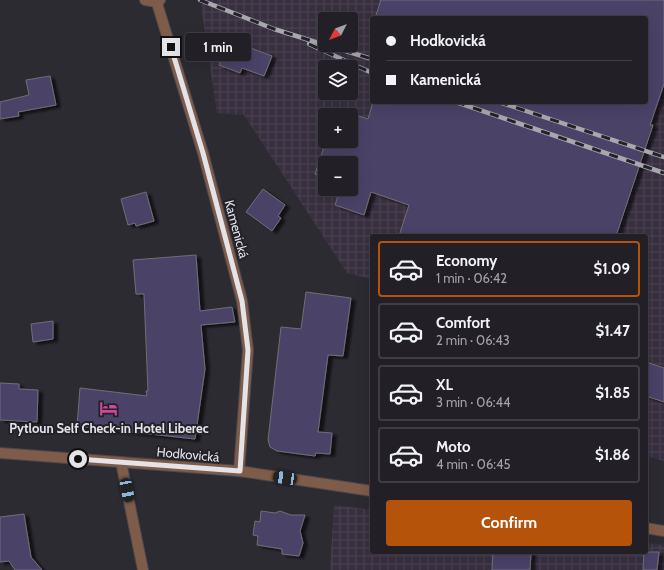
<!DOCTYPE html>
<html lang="en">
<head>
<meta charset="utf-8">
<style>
	:root { --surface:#222026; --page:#2e2d32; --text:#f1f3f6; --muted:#a2a3a7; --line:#3f3e43; --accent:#b45309 }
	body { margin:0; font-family:Cabin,sans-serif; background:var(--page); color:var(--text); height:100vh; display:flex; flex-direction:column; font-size:15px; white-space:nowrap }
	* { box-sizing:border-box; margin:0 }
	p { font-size:13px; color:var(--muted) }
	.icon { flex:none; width:22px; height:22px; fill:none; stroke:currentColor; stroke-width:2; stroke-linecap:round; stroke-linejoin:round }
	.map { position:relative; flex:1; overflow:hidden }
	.panel { position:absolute; left:370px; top:234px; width:278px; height:320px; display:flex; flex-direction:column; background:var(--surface); border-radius:4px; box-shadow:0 4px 16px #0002,0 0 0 1px var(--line) }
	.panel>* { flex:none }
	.banner { position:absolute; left:370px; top:16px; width:278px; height:88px; border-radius:4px; box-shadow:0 4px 16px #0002,0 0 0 1px var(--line); display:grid; align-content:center; height:88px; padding:0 16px; background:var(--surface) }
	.needle { width:26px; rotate:228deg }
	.controls { position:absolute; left:318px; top:12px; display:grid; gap:8px }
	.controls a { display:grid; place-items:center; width:40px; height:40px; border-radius:4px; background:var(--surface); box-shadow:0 4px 16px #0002,0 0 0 1px var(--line); font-size:20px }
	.end { position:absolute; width:18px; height:18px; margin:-9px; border:5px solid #e4e3e8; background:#111; box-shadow:0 0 0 2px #111 }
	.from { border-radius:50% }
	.bubble { position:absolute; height:28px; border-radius:4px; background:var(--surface); box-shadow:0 4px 16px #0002,0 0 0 1px var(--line); font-size:13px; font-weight:800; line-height:28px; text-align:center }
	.car { position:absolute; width:12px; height:24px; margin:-12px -6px; border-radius:5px; box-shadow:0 0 3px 1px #0007; background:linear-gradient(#222 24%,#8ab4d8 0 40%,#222 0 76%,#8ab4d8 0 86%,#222 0) }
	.banner b { display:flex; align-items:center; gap:14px; height:38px; font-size:15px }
	.banner b+b { border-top:1px solid var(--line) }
	.banner i { width:10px; height:10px; background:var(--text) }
	ul { padding:7px 0 0; list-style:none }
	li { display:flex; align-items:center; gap:12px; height:56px; margin:0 8px 6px; padding:0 8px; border:2px solid var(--line); border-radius:4px }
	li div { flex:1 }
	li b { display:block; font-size:15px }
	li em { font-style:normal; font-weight:800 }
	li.selected { border-color:var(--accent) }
	li>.icon { width:36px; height:36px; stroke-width:1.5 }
	.cta { display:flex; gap:8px; margin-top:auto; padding:8px 16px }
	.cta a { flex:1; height:46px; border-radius:4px; background:var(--accent); color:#fff; font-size:16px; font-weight:800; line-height:46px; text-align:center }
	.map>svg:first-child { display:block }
</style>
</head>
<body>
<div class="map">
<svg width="664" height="570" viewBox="0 0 664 570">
	<defs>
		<pattern id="industrial-grid" width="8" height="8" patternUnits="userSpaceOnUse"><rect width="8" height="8" fill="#383040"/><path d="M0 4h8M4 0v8" fill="none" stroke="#4b4452"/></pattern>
		<filter id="shadow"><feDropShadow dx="4.5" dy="2.5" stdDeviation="1" flood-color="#0009"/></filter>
	</defs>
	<rect width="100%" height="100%" fill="#2d2b32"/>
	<g fill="url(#industrial-grid)" fill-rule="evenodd">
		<path d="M208 0H664V461L646 456V236H372V279L347 273 244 115 217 113 201 5ZM372 18H646V102H372ZM325 19H351V45H325ZM325 67H351V93H325ZM325 115H351V141H325ZM325 163H351V189H325Z"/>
		<polygon points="334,505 372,510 372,552 646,552 646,543 664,545 664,570 330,570"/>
	</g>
	<g fill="#4b4268" stroke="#706e76" filter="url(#shadow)">
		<polygon points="381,0 664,0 664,84 650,125 653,125 616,236 399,236 409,205 371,192 364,215 335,205 340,189 351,189 351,163 325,163 325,177 315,174 326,141 351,141 351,115 334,115 336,109 368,119 373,102 646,102 646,18 375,18"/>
		<polygon points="228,43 239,47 240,44 272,56 264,76 242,68 240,73 219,65"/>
		<polygon points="50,76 56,105 18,112 19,116 0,119 0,102 29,95 26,80"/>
		<polygon points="263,189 285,205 278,216 281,218 272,231 246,212"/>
		<polygon points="146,192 154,221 136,226 135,223 128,225 121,199"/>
		<polygon points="196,255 200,311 232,307 235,322 201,325 205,369 195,439 77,426 80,388 147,396 146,391 148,391 144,294 136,294 133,260"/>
		<polygon points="306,292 351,298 343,356 328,355 318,432 332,433 330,454 316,453 315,456 277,451 270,447 268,440 281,327 301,329"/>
		<polygon points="53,321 53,339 33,342 31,324"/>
		<polygon points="646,362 664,368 664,402 646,396"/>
		<polygon points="0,383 19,384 19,389 38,390 37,422 0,420"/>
		<polygon points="261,511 275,513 280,511 291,515 305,515 300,531 303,543 299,556 282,554 282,549 257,545 258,536 253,535 255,521 260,522"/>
		<polygon points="24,514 31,557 42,570 15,570 9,561 0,562 0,517"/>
		<polygon points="493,552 531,552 530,570 492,570"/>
		<polygon points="644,552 659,552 657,570 643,570"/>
	</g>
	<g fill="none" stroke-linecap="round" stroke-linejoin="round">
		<defs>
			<g id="minor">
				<polyline points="145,0 157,2 160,0"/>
				<polyline points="156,0 203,153 242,301 248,350 239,471"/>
			</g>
			<g id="tertiary">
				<polyline points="0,453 239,471 372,491"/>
				<polyline points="121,462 143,570"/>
				<polyline points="646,528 664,531"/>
			</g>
		</defs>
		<use href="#minor" stroke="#4a484f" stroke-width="12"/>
		<use href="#tertiary" stroke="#4a484f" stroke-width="12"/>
		<use href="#minor" stroke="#7f5b49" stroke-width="10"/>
		<use href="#tertiary" stroke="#7f5b49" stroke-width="10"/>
		<defs>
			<g id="rail">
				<polyline points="200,0 274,29 325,45"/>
				<polyline points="309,44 372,73"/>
				<polyline points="326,45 372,59"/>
				<polyline points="456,102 664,173"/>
				<polyline points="499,102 664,157"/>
			</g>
		</defs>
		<use href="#rail" stroke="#a8a7ad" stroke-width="4.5"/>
		<use href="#rail" stroke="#232228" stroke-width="3" stroke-dasharray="9" stroke-linecap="butt"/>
	</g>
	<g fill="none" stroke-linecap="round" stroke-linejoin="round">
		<polyline stroke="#e4e3e8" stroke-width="5" points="78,459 240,471 248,350 242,301 203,153 171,47"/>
	</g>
	<defs>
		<symbol id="hotel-bare" viewBox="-9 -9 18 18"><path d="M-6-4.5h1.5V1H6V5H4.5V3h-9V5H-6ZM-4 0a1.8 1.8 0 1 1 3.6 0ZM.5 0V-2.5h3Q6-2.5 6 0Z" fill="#d1479c" stroke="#232228" stroke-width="2.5" paint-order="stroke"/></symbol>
	</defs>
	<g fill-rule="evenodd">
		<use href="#hotel-bare" x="96" y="396" width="25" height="25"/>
	</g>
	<g text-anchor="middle" stroke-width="4" stroke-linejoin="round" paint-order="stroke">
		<g font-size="13" fill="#e4e3e8" stroke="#232228">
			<text transform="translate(237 229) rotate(75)" y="5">Kamenická</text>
			<text transform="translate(188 454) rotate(5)" y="5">Hodkovická</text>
		</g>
		<g font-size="13" font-weight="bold" fill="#e4e3e8" stroke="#232228">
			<text x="109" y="433">Pytloun Self Check-in Hotel Liberec</text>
		</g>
	</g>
</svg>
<div class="controls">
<a><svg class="needle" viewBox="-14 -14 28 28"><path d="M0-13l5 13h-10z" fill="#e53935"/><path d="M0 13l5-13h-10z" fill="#a2a3a7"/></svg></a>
<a><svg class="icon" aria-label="layers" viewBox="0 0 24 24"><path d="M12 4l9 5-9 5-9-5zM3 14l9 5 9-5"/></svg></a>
<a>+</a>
<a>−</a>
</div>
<i class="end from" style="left:78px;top:459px"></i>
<i class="end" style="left:171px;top:47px"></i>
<div class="bubble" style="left:185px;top:33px;width:66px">1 min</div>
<i class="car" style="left:285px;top:478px;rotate:278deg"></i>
<i class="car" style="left:127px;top:490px;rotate:169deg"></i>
<div class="banner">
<b><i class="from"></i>Hodkovická</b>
<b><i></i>Kamenická</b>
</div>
<section class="panel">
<ul>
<li class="selected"><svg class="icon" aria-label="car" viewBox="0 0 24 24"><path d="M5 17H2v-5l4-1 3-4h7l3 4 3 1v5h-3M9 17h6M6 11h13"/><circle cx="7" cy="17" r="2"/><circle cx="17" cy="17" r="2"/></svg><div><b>Economy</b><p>1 min · 06:42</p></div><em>$1.09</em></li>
<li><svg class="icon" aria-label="car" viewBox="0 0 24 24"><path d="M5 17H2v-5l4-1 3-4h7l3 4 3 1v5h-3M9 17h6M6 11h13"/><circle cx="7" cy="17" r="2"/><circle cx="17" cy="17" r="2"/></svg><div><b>Comfort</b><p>2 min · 06:43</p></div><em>$1.47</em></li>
<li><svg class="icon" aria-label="car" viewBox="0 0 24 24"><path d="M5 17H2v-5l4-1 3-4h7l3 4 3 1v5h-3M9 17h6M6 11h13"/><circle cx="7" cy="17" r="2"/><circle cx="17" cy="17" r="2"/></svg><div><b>XL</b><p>3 min · 06:44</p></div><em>$1.85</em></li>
<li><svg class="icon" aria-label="car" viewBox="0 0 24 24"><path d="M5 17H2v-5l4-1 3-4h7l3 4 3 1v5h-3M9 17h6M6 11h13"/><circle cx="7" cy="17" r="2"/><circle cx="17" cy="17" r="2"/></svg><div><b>Moto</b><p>4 min · 06:45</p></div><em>$1.86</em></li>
</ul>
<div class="cta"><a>Confirm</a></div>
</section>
</div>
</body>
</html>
